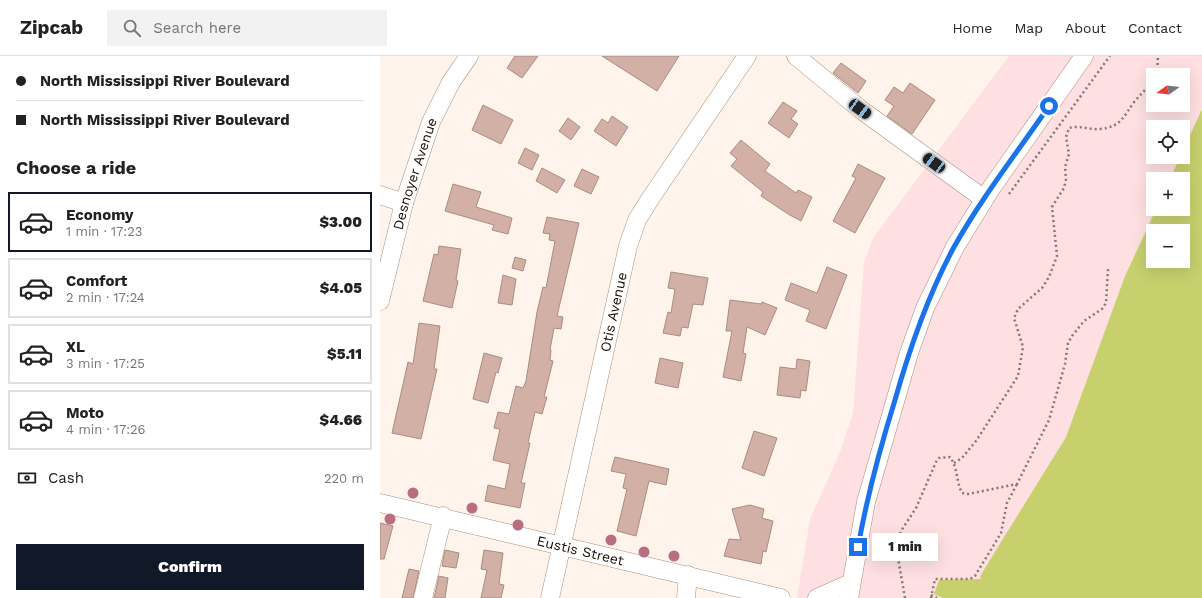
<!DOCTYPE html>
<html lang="en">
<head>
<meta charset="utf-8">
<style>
	:root { --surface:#fff; --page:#f2f2f2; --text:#222; --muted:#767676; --line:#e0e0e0; --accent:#111827 }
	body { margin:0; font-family:"Work Sans",sans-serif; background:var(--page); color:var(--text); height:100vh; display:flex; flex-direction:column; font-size:15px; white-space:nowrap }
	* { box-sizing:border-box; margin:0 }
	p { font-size:13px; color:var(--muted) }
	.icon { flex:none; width:22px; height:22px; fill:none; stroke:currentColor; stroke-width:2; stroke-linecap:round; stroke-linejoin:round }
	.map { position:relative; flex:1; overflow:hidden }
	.panel { display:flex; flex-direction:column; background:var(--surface); width:380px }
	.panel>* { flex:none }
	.hud { display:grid; align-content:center; height:88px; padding:0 16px; background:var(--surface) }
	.needle { width:26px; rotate:256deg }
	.fabs { position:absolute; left:766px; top:12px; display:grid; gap:8px }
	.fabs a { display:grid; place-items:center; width:44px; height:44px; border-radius:0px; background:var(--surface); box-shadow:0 4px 16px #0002; font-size:20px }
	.end { position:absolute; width:18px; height:18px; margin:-9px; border:5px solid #1a73e8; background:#fff; box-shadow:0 0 0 2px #fff }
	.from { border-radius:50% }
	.bubble { position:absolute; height:28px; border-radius:0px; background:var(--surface); box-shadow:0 4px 16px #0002; font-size:13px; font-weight:800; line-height:28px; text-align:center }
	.car { position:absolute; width:12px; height:24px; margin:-12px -6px; border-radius:5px; box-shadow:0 0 3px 1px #0007; background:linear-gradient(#222 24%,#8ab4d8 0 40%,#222 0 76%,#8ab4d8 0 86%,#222 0) }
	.hud b { display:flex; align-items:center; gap:14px; height:38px; font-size:15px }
	.hud b+b { border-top:1px solid var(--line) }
	.hud i { width:10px; height:10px; background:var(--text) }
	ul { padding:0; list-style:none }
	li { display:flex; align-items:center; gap:12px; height:60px; margin:0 8px 6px; padding:0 8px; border:2px solid var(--line); border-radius:0px }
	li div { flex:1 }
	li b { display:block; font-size:15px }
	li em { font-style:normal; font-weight:800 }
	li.active { border-color:var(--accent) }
	li>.icon { width:36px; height:36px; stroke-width:1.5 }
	h2 { padding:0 16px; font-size:18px; line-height:48px }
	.pay { display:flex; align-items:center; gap:10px; height:44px; padding:0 16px; font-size:15px }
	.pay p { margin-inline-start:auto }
	.button { display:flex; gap:8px; margin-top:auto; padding:8px 16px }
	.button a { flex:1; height:46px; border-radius:0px; background:var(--accent); color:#fff; font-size:16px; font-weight:800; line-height:46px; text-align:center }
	header { display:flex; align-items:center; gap:24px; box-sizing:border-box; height:56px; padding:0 20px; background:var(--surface); border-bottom:1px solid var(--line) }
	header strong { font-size:19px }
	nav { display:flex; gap:22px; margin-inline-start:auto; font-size:14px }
	.search { width:280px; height:36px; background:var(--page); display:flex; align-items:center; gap:10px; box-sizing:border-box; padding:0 14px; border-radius:0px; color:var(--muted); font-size:15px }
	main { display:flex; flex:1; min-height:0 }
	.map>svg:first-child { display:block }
</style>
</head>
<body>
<header>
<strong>Zipcab</strong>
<div class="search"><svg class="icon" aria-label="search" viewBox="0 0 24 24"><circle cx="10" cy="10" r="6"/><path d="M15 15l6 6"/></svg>Search here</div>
<nav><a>Home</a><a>Map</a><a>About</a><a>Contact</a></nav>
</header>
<main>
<section class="panel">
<div class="hud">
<b><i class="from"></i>North Mississippi River Boulevard</b>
<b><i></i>North Mississippi River Boulevard</b>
</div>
<h2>Choose a ride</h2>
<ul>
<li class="active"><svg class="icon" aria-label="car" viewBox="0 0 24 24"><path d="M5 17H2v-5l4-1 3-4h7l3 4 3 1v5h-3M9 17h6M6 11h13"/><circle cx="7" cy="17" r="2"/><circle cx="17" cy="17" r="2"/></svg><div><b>Economy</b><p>1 min · 17:23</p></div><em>$3.00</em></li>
<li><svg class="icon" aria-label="car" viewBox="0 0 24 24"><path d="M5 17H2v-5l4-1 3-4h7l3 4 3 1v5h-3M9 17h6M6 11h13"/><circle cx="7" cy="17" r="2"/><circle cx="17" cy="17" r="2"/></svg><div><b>Comfort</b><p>2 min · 17:24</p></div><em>$4.05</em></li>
<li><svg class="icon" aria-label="car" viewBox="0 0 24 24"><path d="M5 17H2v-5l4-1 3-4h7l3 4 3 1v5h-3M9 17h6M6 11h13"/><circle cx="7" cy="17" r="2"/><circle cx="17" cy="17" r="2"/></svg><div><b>XL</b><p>3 min · 17:25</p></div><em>$5.11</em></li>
<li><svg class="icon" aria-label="car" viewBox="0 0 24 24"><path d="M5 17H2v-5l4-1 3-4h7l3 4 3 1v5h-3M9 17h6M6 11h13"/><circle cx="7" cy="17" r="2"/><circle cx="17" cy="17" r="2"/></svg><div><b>Moto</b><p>4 min · 17:26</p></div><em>$4.66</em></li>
</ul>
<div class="pay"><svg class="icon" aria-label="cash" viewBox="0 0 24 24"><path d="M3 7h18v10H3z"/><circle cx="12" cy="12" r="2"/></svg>Cash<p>220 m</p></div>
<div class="button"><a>Confirm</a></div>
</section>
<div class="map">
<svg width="822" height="542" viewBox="0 0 822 542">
	<rect width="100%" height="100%" fill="#fff4eb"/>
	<path fill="#fee0e2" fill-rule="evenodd" d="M629 0H822V53L803 94V71H773V101H800L790 123H773V153H776L748 213 686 381 600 520 601 523 554 538 563 542H417L430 463 460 396 473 357 484 206 493 182ZM773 19H803V49H773Z"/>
	<path fill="#c7d06d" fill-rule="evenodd" d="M822 53V542H563L554 538 559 524 601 523 600 520 686 381 745 220 776 153H803V123H790L800 101H803V94ZM773 175H803V205H773Z"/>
	<g fill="#d2b0a6" stroke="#ab8b80">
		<polygon points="135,0 158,0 142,22 127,12"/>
		<polygon points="222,0 299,0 277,35"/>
		<polygon points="461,7 486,25 478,37 453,17"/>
		<polygon points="530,27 555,44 532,78 507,60 514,50 505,44 514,31 523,37"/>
		<polygon points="403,46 417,55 411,63 418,68 409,82 388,67"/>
		<polygon points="103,49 133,64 121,88 92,74"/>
		<polygon points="232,60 248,71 236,90 214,75 222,63 228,67"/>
		<polygon points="188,62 200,71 191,84 179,75"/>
		<polygon points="361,84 390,108 385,115 416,137 418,134 432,141 421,165 408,158 381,140 383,136 351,110 357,103 350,97"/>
		<polygon points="145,92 159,99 152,114 138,107"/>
		<polygon points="478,108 505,122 475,177 453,165 476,122 472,120"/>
		<polygon points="162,112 185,124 177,137 156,125"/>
		<polygon points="202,113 219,121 211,138 194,130"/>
		<polygon points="73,128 101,136 96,151 132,162 128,178 112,174 114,169 65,155"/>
		<polygon points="167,161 199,167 177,260 183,261 181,273 174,272 170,294 171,294 170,304 173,305 164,341 167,341 162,358 155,356 148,387 150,387 141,427 145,427 140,452 105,445 108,429 125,433 130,408 113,404 120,373 114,372 118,356 129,358 136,330 143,332 146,325 157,256 163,231 166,232 175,185 169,184 170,178 163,177"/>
		<polygon points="59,190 81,193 76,224 78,225 72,252 43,245 54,198 58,199"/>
		<polygon points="135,201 146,204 143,215 132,212"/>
		<polygon points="447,211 467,219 446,273 426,265 430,254 405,244 411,227 437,237"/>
		<polygon points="291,216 328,222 323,249 313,248 308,272 302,271 300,280 283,277 288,256 291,257 295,233 288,232"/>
		<polygon points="123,219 136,223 132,249 118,247"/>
		<polygon points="350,244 381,248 382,246 397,252 385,279 367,271 363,297 366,298 361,325 343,321 352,275 346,275"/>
		<polygon points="39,267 60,270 54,313 57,313 41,383 12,377 28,306 33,308"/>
		<polygon points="104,297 122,302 118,317 116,316 108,347 93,343"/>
		<polygon points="280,302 303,307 298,332 275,327"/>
		<polygon points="417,303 430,305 426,335 421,334 420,342 397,339 400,311 416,313"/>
		<polygon points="374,375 397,382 384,420 362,412"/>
		<polygon points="235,401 289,413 286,429 269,425 256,480 237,475 247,433 243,432 246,418 231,415"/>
		<polygon points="370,449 384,453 382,462 393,465 386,496 383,495 381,508 344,500 349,483 361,484 352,453"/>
		<polygon points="0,467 13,470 4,503 0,503"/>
		<polygon points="65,494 79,497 76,512 62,510"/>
		<polygon points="104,494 123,497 119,528 124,529 121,542 101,542 107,514 101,513"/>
		<polygon points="29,513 39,515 33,542 22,542"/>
		<polygon points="59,520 68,522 65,542 54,542"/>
	</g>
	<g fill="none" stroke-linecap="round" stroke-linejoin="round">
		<defs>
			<g id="minor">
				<polyline points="416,0 480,53 604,143"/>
				<polyline points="0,139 24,147"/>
				<path id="s1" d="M0 245 24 147 51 66 71 26 89 0"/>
				<path id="s2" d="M0 447 401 542"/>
				<polyline points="43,542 63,460"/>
				<path id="s3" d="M170 542 248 190 257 164 270 143 367 0"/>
				<polyline points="306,542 308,519"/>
				<polyline points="437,542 471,527"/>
				<polyline points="469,542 486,446 529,297 545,252 575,191 612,131 704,0"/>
			</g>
		</defs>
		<use href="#minor" stroke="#a88f7a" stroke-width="19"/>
		<g stroke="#837970" stroke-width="2.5" stroke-dasharray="2 3" stroke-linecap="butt">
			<polyline points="777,19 778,0"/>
			<polyline points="629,138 730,0"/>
			<path d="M574 407 582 402 596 385 638 320 643 291 634 262 638 253 662 232 669 221 677 200 672 151 684 132 686 123 685 111 689 98 686 81 689 72C699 69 710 74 720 73 742 71 744 59 755 45 761 38 767 32 773 26"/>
			<polyline points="551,539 557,542"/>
			<path d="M525 542 518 502V486L521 475 536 452 556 406 559 402 570 401C578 412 576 425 582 437L588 438 637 428 669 364 685 308 688 287 692 280 704 265 722 253 726 247 728 213"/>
			<polyline points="551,542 555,523 590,523 595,520 621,477 627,447 637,428"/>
		</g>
		<use href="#minor" stroke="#fff" stroke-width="18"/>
	</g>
	<g fill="#b96e80">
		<circle cx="33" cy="437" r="5.5"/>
		<circle cx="92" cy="452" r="5.5"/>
		<circle cx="10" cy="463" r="5.5"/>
		<circle cx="138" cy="469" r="5.5"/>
		<circle cx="231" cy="484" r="5.5"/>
		<circle cx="264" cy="496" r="5.5"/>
		<circle cx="294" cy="500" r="5.5"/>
	</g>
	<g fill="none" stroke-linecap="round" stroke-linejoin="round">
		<path stroke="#1a73e8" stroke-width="5" d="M478 491C487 441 500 392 515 344 530 291 548 239 574 191 602 141 637 97 669 50"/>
	</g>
	<g text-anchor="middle" stroke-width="3" stroke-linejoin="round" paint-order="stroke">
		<g font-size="14" fill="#180f07" stroke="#fff">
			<text dy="5" stroke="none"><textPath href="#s1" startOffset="132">Desnoyer Avenue</textPath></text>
			<text dy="5" stroke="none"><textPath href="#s3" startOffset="293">Otis Avenue</textPath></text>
			<text dy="5" stroke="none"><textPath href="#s2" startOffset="206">Eustis Street</textPath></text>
		</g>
	</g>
</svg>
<div class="fabs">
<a><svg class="needle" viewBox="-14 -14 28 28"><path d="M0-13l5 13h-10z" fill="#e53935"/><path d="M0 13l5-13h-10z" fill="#767676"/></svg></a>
<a><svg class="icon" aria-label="locate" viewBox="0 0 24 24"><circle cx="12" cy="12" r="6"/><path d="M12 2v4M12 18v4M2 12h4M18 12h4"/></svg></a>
<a>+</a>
<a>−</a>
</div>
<i class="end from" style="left:669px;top:50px"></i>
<i class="end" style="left:478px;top:491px"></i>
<div class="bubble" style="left:492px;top:477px;width:66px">1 min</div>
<i class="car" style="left:480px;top:53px;rotate:126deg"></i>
<i class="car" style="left:554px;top:107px;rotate:306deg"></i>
</div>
</main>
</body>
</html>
